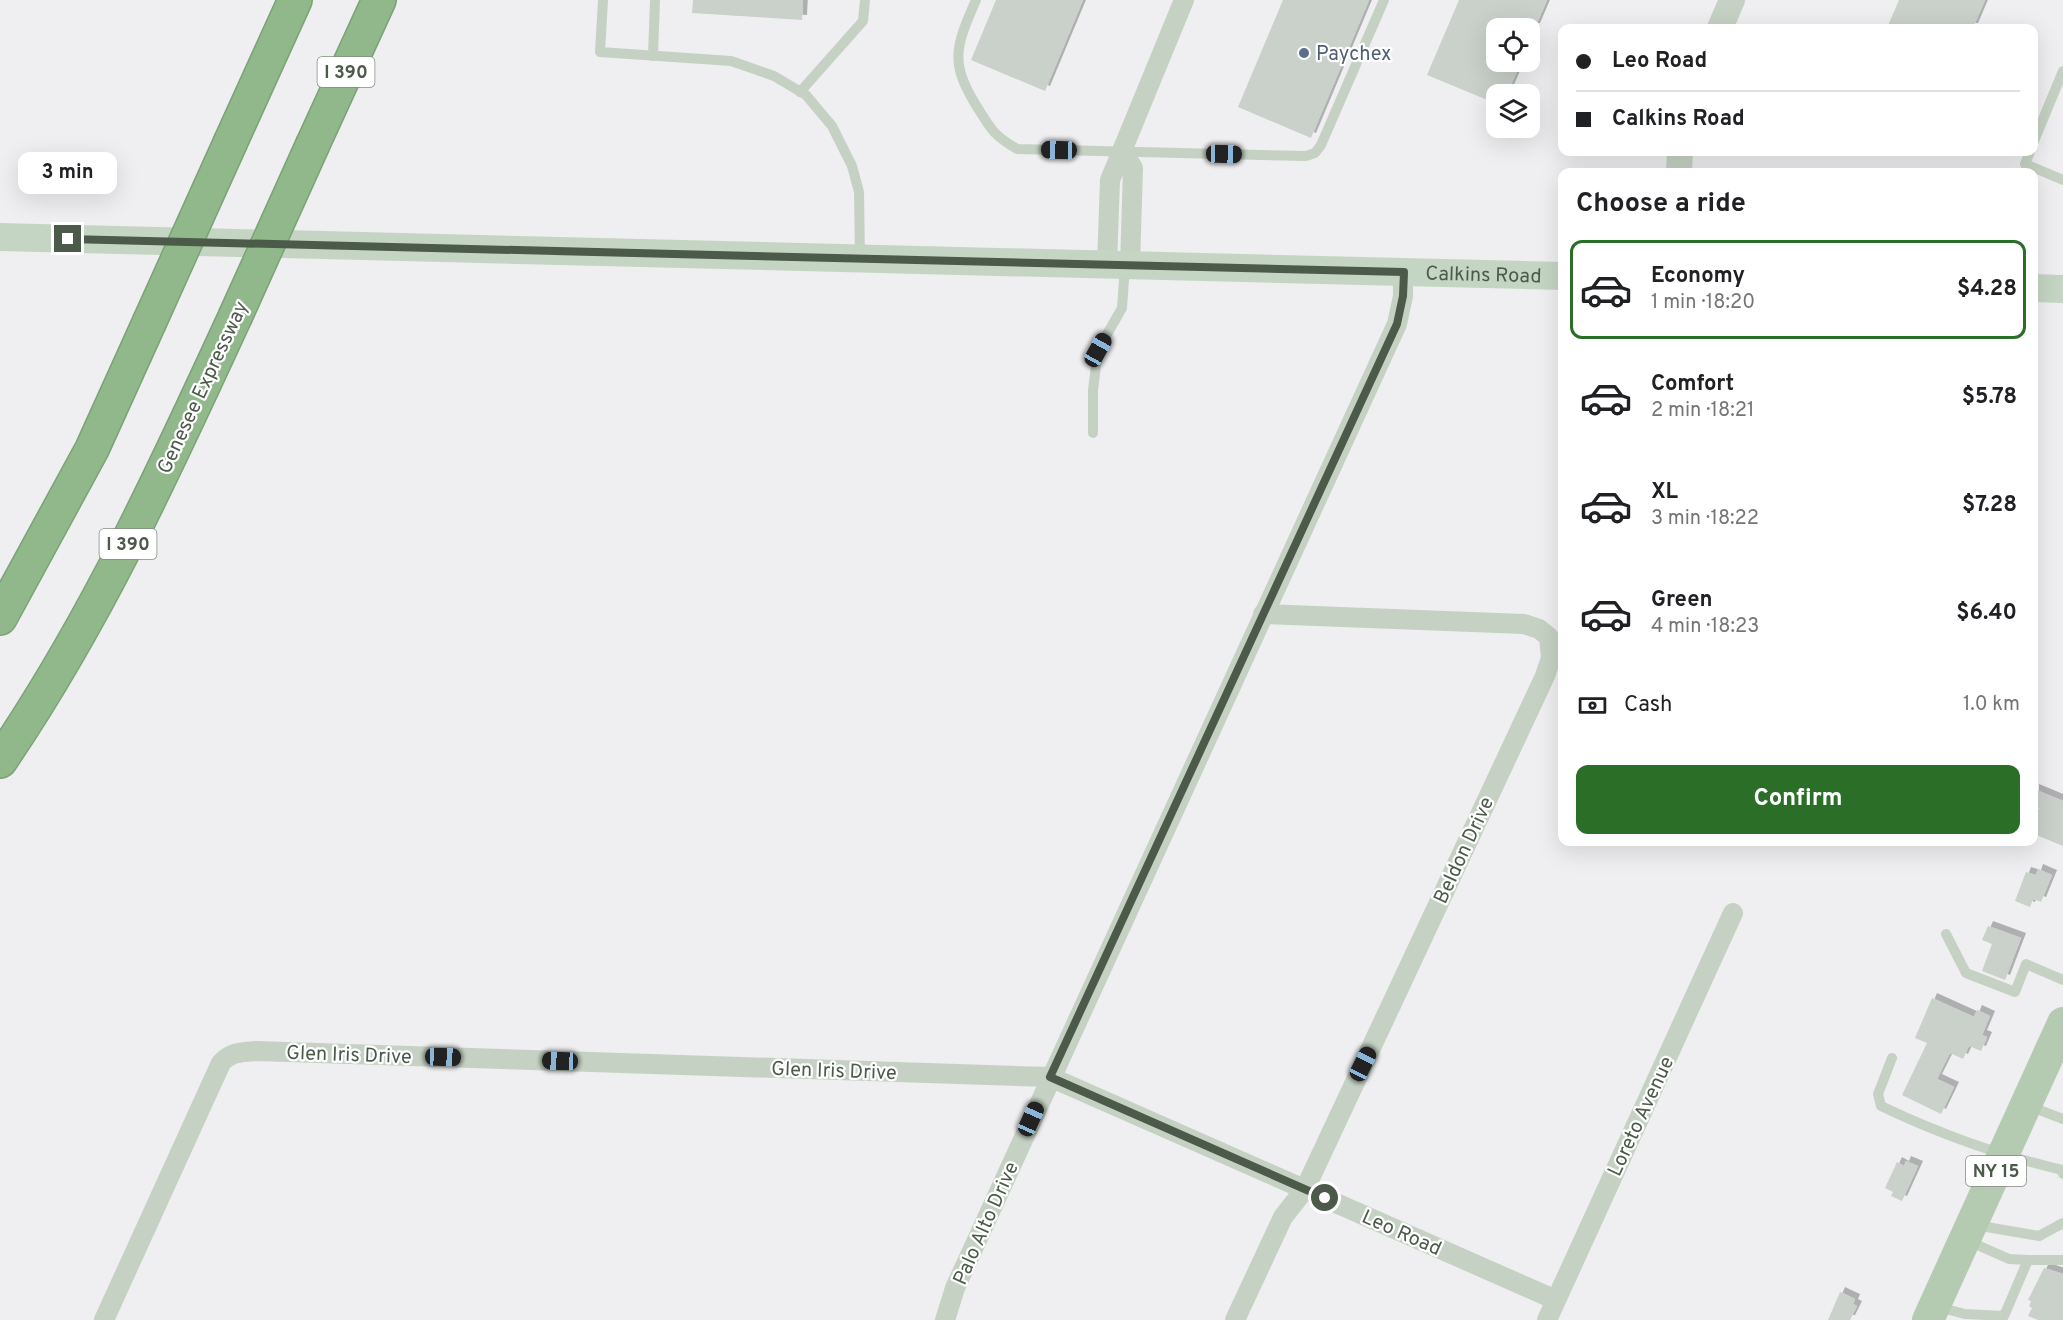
<!DOCTYPE html>
<html lang="en">
<head>
<meta charset="utf-8">
<style>
	:root { --surface:#fff; --page:#f6f6f6; --text:#202124; --muted:#757577; --line:#e0e0e0; --accent:#2a6e28 }
	body { margin:0; font-family:Overpass,sans-serif; background:var(--page); color:var(--text); height:100vh; display:flex; flex-direction:column; font-size:22px; white-space:nowrap }
	* { box-sizing:border-box; margin:0 }
	p { font-size:20px; color:var(--muted) }
	.icon { flex:none; width:33px; height:33px; fill:none; stroke:currentColor; stroke-width:2; stroke-linecap:round; stroke-linejoin:round }
	.map { position:relative; flex:1; overflow:hidden }
	.details { position:absolute; left:1558px; top:168px; width:480px; height:678px; display:flex; flex-direction:column; background:var(--surface); border-radius:12px; box-shadow:0 6px 24px #0002 }
	.details>* { flex:none }
	.banner { position:absolute; left:1558px; top:24px; width:480px; height:132px; border-radius:12px; box-shadow:0 6px 24px #0002; display:grid; align-content:center; height:132px; padding:0 18px; background:var(--surface) }
	.controls { position:absolute; left:1486px; top:18px; display:grid; gap:12px }
	.controls a { display:grid; place-items:center; width:54px; height:54px; border-radius:12px; background:var(--surface); box-shadow:0 6px 24px #0002; font-size:30px }
	.end { position:absolute; width:27px; height:27px; margin:-14px; border:8px solid #4b5a49; background:#fff; box-shadow:0 0 0 3px #fff }
	.from { border-radius:50% }
	.bubble { position:absolute; height:42px; border-radius:12px; background:var(--surface); box-shadow:0 6px 24px #0002; font-size:20px; font-weight:700; line-height:42px; text-align:center }
	.car { position:absolute; width:18px; height:36px; margin:-18px -9px; border-radius:8px; box-shadow:0 0 4px 2px #0007; background:linear-gradient(#222 24%,#8ab4d8 0 40%,#222 0 76%,#8ab4d8 0 86%,#222 0) }
	.banner b { display:flex; align-items:center; gap:21px; height:57px; font-size:22px }
	.banner b+b { border-top:2px solid var(--line) }
	.banner i { width:15px; height:15px; background:var(--text) }
	ul { padding:0; list-style:none }
	li { display:flex; align-items:center; gap:18px; height:99px; margin:0 12px 9px; padding:0 6px; border:3px solid transparent; border-radius:12px }
	li div { flex:1 }
	li b { display:block; font-size:22px }
	li em { font-style:normal; font-weight:700 }
	li.current { border-color:var(--accent) }
	li>.icon { width:54px; height:54px; stroke-width:1.5 }
	h2 { padding:0 18px; font-size:27px; line-height:72px }
	.pay { display:flex; align-items:center; gap:15px; height:66px; padding:0 18px; font-size:22px }
	.pay p { margin-inline-start:auto }
	.button { display:flex; gap:12px; margin-top:auto; padding:12px 18px }
	.button a { flex:1; height:69px; border-radius:12px; background:var(--accent); color:#fff; font-size:24px; font-weight:700; line-height:69px; text-align:center }
	.map>svg:first-child { display:block }
</style>
</head>
<body>
<div class="map">
<svg width="2063" height="1320" viewBox="0 0 2063 1320">
	<defs>
		<filter id="shadow"><feDropShadow dx="5" dy="-5" stdDeviation="0" flood-color="#0004"/></filter>
	</defs>
	<rect width="100%" height="100%" fill="#efeef1"/>
	<g fill="#cad0ca" filter="url(#shadow)">
		<polygon points="693,0 803,0 802,20 692,13"/>
		<polygon points="996,0 1083,0 1045,91 971,60"/>
		<polygon points="1283,0 1369,0 1311,138 1238,107"/>
		<polygon points="1459,0 1547,0 1535,28 1497,28 1497,62 1521,62 1507,94 1497,94 1497,104 1427,75"/>
		<polygon points="1899,0 1985,0 1973,28 1887,28"/>
		<polygon points="2034,789 2063,801 2063,846 2034,834 2034,820 2039,808 2034,805"/>
		<polygon points="2038,869 2052,875 2041,902 2033,899 2030,907 2015,901 2026,872 2036,875"/>
		<polygon points="1988,926 2021,938 2005,980 1982,971 1992,944 1982,940"/>
		<polygon points="1932,998 1974,1017 1977,1010 1990,1016 1982,1035 1987,1037 1981,1051 1969,1046 1963,1059 1950,1053 1937,1079 1954,1087 1941,1114 1902,1095 1927,1043 1915,1038"/>
		<polygon points="1906,1161 1918,1166 1902,1201 1891,1196 1893,1192 1885,1188 1897,1162 1904,1166"/>
		<polygon points="2044,1268 2063,1274 2063,1320 2038,1320 2028,1316 2032,1308 2029,1306 2031,1301 2028,1300"/>
		<polygon points="1840,1292 1855,1299 1853,1304 1857,1306 1850,1320 1828,1320"/>
	</g>
	<g fill="none" stroke-linecap="round" stroke-linejoin="round">
		<defs>
			<g id="motorway">
				<polyline points="231,141 295,0"/>
				<polyline points="313,144 379,0"/>
				<polyline points="0,618 92,449 149,323"/>
				<path d="M0 761C95 622 165 469 235 317"/>
			</g>
		</defs>
		<use href="#motorway" stroke="#7ba377" stroke-width="36"/>
		<g stroke="#c5d2c3" stroke-width="10">
			<polyline points="603,0 600,52 731,61 774,76 806,95 832,126 852,166 859,192 860,259"/>
			<path d="M976 0C955 48 949 63 979 110 992 131 995 136 1017 149L1306 156 1315 153 1321 145 1384 0"/>
			<polyline points="653,56 655,0"/>
			<polyline points="800,92 863,21 865,0"/>
			<polyline points="2034,141 2063,71"/>
			<polyline points="2030,152 2025,164 2063,180"/>
			<polyline points="1093,433 1093,390 1098,350 1122,308 1125,266"/>
			<polyline points="1946,934 1966,973 2015,992 2026,964 2063,980"/>
			<path d="M1892 1058 1878 1094 1881 1106C1942 1135 1996 1154 2062 1170L2063 1174"/>
			<polyline points="2029,1106 2063,1119"/>
			<polyline points="1975,1225 2039,1236 2063,1223"/>
			<polyline points="2028,1260 2063,1260"/>
			<polyline points="1938,1307 1965,1314 2004,1316 2028,1260 2009,1259 1966,1240"/>
		</g>
		<g stroke="#c5d2c3" stroke-width="20">
			<polyline points="1122,151 1133,168 1130,266"/>
			<polyline points="1107,265 1110,180 1184,0"/>
			<path d="M104 1320 221 1063C231 1052 241 1052 256 1051L1050 1077 1556 1300"/>
			<polyline points="945,1320 955,1288 1397,324 1403,296 1403,272"/>
			<polyline points="1235,1320 1283,1217 1305,1189 1545,676 1551,658 1549,637 1539,629 1524,624 1263,614"/>
			<polyline points="1547,1320 1733,913"/>
		</g>
		<g stroke="#c5d2c3" stroke-width="26">
			<polyline points="1720,28 1732,0"/>
			<polyline points="1679,172 1680,152"/>
		</g>
		<g stroke="#c5d5c3" stroke-width="28">
			<path id="s1" d="M0 237 1563 276"/>
			<polyline points="2034,288 2063,289"/>
		</g>
		<polyline stroke="#b4cab1" stroke-width="32" points="1928,1320 2063,1023"/>
		<use href="#motorway" stroke="#90b88b" stroke-width="33"/>
		<defs>
			<g id="motorway-bridge">
				<polyline points="235,317 313,144"/>
				<polyline points="149,323 231,141"/>
			</g>
		</defs>
		<use href="#motorway-bridge" stroke="#7ba377" stroke-width="36" stroke-linecap="butt"/>
		<use href="#motorway-bridge" stroke="#90b88b" stroke-width="33"/>
	</g>
	<g fill="none" stroke-linecap="round" stroke-linejoin="round">
		<polyline stroke="#4b5a49" stroke-width="8" points="68,239 1404,272 1403,296 1397,324 1050,1077 1325,1198"/>
	</g>
	<circle fill="#5c6f8a" stroke="#fff" stroke-width="2" cx="1304" cy="53" r="6"/>
	<g text-anchor="middle" stroke-width="4.5" stroke-linejoin="round" paint-order="stroke">
		<g fill="#fff" stroke="#818c80" stroke-width="1.5">
			<rect x="317.5" y="57" width="57" height="30" rx="4.5"/>
			<rect x="99.5" y="529" width="57" height="30" rx="4.5"/>
			<rect x="1966" y="1156" width="60" height="30" rx="4.5"/>
		</g>
		<g font-size="18" font-weight="bold" fill="#4b5a49">
			<text x="346" y="78">I 390</text>
			<text x="128" y="550">I 390</text>
			<text x="1996" y="1177">NY 15</text>
		</g>
		<g font-size="20" fill="#4e5e75" stroke="#fff" text-anchor="start">
			<text x="1316" y="60">Paychex</text>
		</g>
		<g font-size="20" fill="#4b5a49" stroke="#fff">
			<text dy="7" stroke="none"><textPath href="#s1" startOffset="1484">Calkins Road</textPath></text>
			<text transform="translate(202 387) rotate(-65)" y="7">Genesee Expressway</text>
			<text transform="translate(1463 850) rotate(-65)" y="7">Beldon Drive</text>
			<text transform="translate(349 1054) rotate(2)" y="7">Glen Iris Drive</text>
			<text transform="translate(834 1070) rotate(2)" y="7">Glen Iris Drive</text>
			<text transform="translate(1640 1116) rotate(-65)" y="7">Loreto Avenue</text>
			<text transform="translate(985 1223) rotate(-66)" y="7">Palo Alto Drive</text>
			<text transform="translate(1402 1232) rotate(24)" y="7">Leo Road</text>
		</g>
	</g>
</svg>
<div class="controls">
<a><svg class="icon" aria-label="locate" viewBox="0 0 24 24"><circle cx="12" cy="12" r="6"/><path d="M12 2v4M12 18v4M2 12h4M18 12h4"/></svg></a>
<a><svg class="icon" aria-label="layers" viewBox="0 0 24 24"><path d="M12 4l9 5-9 5-9-5zM3 14l9 5 9-5"/></svg></a>
</div>
<i class="end from" style="left:1325px;top:1198px"></i>
<i class="end" style="left:68px;top:239px"></i>
<div class="bubble" style="left:18px;top:152px;width:99px">3 min</div>
<i class="car" style="left:1059px;top:150px;rotate:271deg"></i>
<i class="car" style="left:1224px;top:154px;rotate:91deg"></i>
<i class="car" style="left:1098px;top:350px;rotate:29deg"></i>
<i class="car" style="left:443px;top:1057px;rotate:92deg"></i>
<i class="car" style="left:560px;top:1061px;rotate:272deg"></i>
<i class="car" style="left:1363px;top:1064px;rotate:26deg"></i>
<i class="car" style="left:1031px;top:1119px;rotate:24deg"></i>
<div class="banner">
<b><i class="from"></i>Leo Road</b>
<b><i></i>Calkins Road</b>
</div>
<section class="details">
<h2>Choose a ride</h2>
<ul>
<li class="current"><svg class="icon" aria-label="car" viewBox="0 0 24 24"><path d="M5 17H2v-5l4-1 3-4h7l3 4 3 1v5h-3M9 17h6M6 11h13"/><circle cx="7" cy="17" r="2"/><circle cx="17" cy="17" r="2"/></svg><div><b>Economy</b><p>1 min · 18:20</p></div><em>$4.28</em></li>
<li><svg class="icon" aria-label="car" viewBox="0 0 24 24"><path d="M5 17H2v-5l4-1 3-4h7l3 4 3 1v5h-3M9 17h6M6 11h13"/><circle cx="7" cy="17" r="2"/><circle cx="17" cy="17" r="2"/></svg><div><b>Comfort</b><p>2 min · 18:21</p></div><em>$5.78</em></li>
<li><svg class="icon" aria-label="car" viewBox="0 0 24 24"><path d="M5 17H2v-5l4-1 3-4h7l3 4 3 1v5h-3M9 17h6M6 11h13"/><circle cx="7" cy="17" r="2"/><circle cx="17" cy="17" r="2"/></svg><div><b>XL</b><p>3 min · 18:22</p></div><em>$7.28</em></li>
<li><svg class="icon" aria-label="car" viewBox="0 0 24 24"><path d="M5 17H2v-5l4-1 3-4h7l3 4 3 1v5h-3M9 17h6M6 11h13"/><circle cx="7" cy="17" r="2"/><circle cx="17" cy="17" r="2"/></svg><div><b>Green</b><p>4 min · 18:23</p></div><em>$6.40</em></li>
</ul>
<div class="pay"><svg class="icon" aria-label="cash" viewBox="0 0 24 24"><path d="M3 7h18v10H3z"/><circle cx="12" cy="12" r="2"/></svg>Cash<p>1.0 km</p></div>
<div class="button"><a>Confirm</a></div>
</section>
</div>
</body>
</html>
